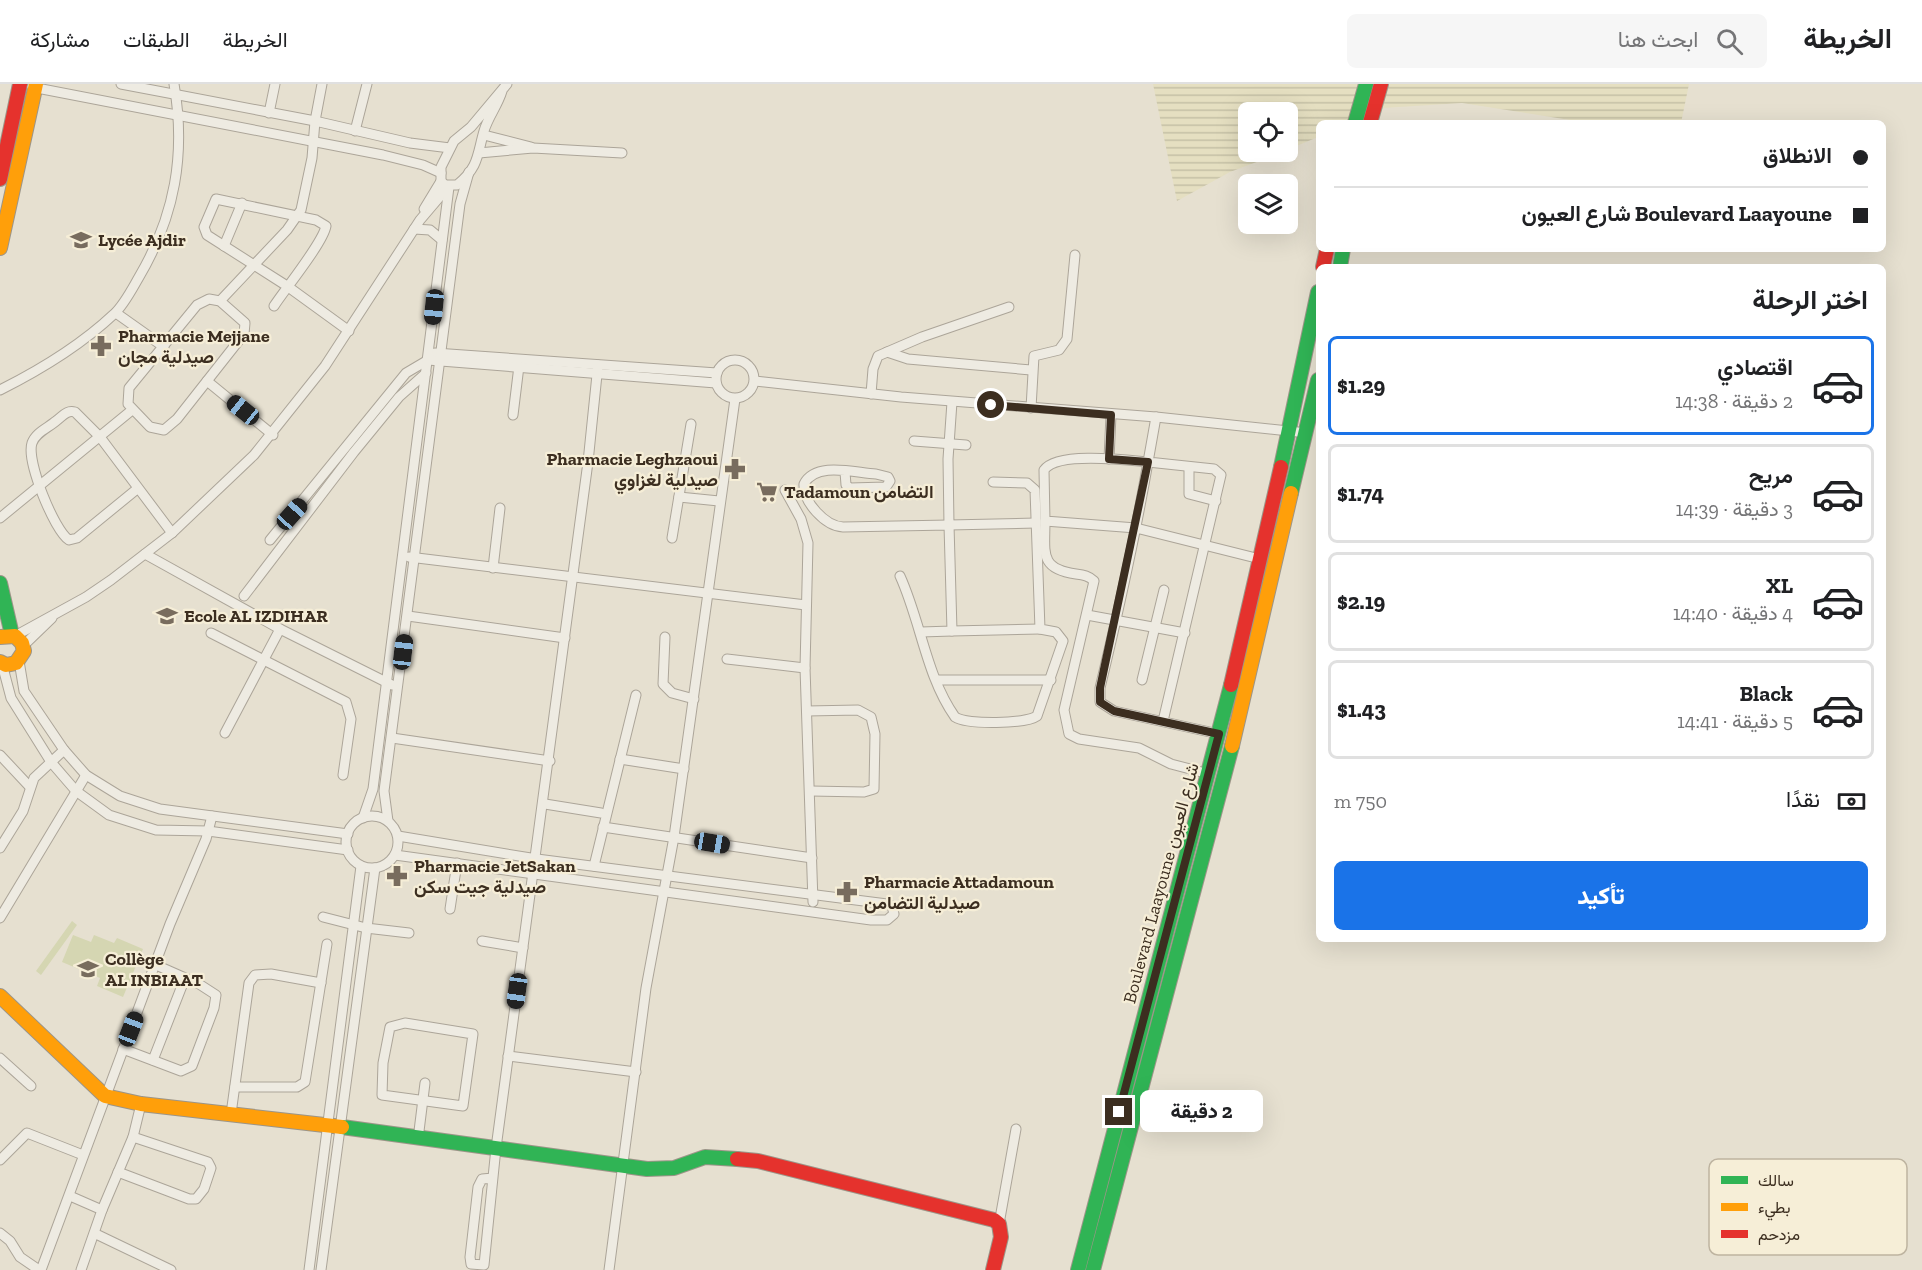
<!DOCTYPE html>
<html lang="ar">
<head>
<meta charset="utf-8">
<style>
	:root { --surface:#fff; --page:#f6f6f6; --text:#202124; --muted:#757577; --line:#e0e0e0; --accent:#1a73e8 }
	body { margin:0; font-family:"Zilla Slab",Vazirmatn,serif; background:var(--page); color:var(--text); direction:rtl; height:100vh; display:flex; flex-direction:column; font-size:22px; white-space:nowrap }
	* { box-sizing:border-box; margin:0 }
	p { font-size:20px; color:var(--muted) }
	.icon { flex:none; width:33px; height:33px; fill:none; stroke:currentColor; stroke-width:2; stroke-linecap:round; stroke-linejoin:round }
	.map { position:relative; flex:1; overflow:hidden; direction:ltr }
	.panel { position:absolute; left:1316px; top:180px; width:570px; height:678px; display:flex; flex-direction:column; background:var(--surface); border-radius:9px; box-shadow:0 6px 24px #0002; direction:rtl }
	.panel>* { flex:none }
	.hud { position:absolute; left:1316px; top:36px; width:570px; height:132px; border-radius:9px; box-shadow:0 6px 24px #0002; direction:rtl; display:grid; align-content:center; height:132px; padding:0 18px; background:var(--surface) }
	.controls { position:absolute; left:1238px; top:18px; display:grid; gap:12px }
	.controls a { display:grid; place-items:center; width:60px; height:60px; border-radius:9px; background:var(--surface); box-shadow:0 6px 24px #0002; font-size:30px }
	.end { position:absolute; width:27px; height:27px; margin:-14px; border:8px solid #3c2e20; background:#fff; box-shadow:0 0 0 3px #fff }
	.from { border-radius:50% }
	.bubble { position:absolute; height:42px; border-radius:9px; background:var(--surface); box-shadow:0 6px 24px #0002; font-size:20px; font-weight:800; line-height:42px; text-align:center; direction:rtl }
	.car { position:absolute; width:18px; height:36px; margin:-18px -9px; border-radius:8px; box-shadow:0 0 4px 2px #0007; background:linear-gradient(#222 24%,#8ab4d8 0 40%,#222 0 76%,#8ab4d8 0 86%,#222 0) }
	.hud b { display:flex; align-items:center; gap:21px; height:57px; font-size:22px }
	.hud b+b { border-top:2px solid var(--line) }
	.hud i { width:15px; height:15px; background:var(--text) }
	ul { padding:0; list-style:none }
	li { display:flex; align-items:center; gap:18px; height:99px; margin:0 12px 9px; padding:0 6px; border:3px solid var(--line); border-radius:9px }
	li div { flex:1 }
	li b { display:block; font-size:22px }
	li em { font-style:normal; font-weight:800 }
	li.selected { border-color:var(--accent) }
	li>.icon { width:54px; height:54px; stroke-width:1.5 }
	h2 { padding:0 18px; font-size:27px; line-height:72px }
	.pay { display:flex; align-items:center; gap:15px; height:66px; padding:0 18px; font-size:22px }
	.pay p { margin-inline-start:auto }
	.cta { display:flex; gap:12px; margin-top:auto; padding:12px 18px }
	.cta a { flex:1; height:69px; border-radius:9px; background:var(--accent); color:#fff; font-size:24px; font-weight:800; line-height:69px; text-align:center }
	header { display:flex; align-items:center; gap:36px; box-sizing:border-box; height:84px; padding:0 30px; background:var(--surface); border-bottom:2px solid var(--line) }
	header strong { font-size:28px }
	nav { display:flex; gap:33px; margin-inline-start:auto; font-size:21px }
	.search { width:420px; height:54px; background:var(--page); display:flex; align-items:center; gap:15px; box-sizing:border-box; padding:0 21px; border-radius:9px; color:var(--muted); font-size:22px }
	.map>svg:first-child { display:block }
</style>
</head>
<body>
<header>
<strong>الخريطة</strong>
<div class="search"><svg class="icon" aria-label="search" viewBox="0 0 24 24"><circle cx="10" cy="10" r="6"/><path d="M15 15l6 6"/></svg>ابحث هنا</div>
<nav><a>الخريطة</a><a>الطبقات</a><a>مشاركة</a></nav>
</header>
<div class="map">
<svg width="1922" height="1186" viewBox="0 0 1922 1186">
	<defs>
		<pattern id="farmland-rules" width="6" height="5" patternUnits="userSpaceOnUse" patternTransform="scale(1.5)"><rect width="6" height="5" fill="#e5dfc1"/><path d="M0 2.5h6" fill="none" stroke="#c5c0a6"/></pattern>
	</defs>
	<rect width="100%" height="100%" fill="#e6e0d0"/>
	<polygon fill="url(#farmland-rules)" points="1153,0 1689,0 1681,39 1589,39 1462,19 1383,24 1353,39 1318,39 1318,53 1287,66 1287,28 1248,28 1248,68 1283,68 1230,88 1177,117"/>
	<g fill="#d5d6b2">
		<polygon points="72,837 77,841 41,891 36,887"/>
		<polygon points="73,851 91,858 94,851 114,859 117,854 143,865 123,913 97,902 100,894 62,878"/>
	</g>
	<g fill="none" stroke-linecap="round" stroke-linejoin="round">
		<defs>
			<g id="street">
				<polyline points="121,0 315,37 410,59 450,64"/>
				<polyline points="32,3 383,71 423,81 441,89"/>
				<path d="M502 7C498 21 488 33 484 47 477 71 479 83 457 101H445L441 97V83L454 57 471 43 507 0"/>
				<polyline points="269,29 275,0"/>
				<polyline points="355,47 367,0"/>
				<polyline points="484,51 531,63"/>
				<polyline points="479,69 533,64 622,69"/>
				<polyline points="424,125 441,97"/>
				<polyline points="414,145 430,146 442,156"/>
				<polyline points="224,162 242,119"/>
				<polygon points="209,215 220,217 245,239 244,250 177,335 164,346 150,343 128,320 129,304 197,221"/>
				<polyline points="220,217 287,146 301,126 312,74 315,37 322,0"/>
				<path d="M274 222C285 205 323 159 326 142L316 136 216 115 204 143 207 151 287 202 349 247"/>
				<polyline points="116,229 164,263"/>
				<polyline points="887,268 908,275 1031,286"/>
				<polyline points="435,269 717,289"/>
				<circle cx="735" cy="295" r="19"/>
				<polyline points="207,297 273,351"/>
				<polyline points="755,297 901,313 1156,333 1307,349"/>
				<path d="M0 306C42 285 80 262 114 230 124 221 132 205 139 193 175 132 186 70 174 0"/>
				<polyline points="871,310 873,285 878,272 922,253 1009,223"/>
				<polyline points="952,318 948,375 949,441 1036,439"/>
				<polyline points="1031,324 1034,272 1059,266 1067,255 1075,171"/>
				<polyline points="513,331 519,282"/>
				<polyline points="1156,333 1148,378 1214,385 1221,391 1163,637"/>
				<polyline points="914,357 966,361"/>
				<polyline points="1109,375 1111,331"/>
				<polyline points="1189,384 1189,410 1216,417"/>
				<path d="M845 388 846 401 850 404 886 403 890 397 888 393 876 390C855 389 816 377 804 400 803 418 825 442 843 443L949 441 952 547 921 548"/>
				<path d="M137 405 77 454 69 456C54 446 26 377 32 359 36 348 48 344 56 337 63 332 66 326 75 328L100 353 172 449"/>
				<polyline points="785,406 801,435 808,459 805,584 813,818"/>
				<polyline points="679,413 719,417"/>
				<polyline points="0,434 132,326"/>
				<path d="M1045 437C1045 469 1039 485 1076 490 1084 491 1089 492 1094 497L1064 626 1069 650 1079 655 1139 664 1171 680 1209 690"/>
				<polyline points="672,454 691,340"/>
				<polyline points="270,456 406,289 428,276 716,299"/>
				<polyline points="145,470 280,545 392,601"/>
				<polyline points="409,473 806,521"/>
				<polyline points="493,484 500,424"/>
				<path d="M900 492C921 538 926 592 955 633 967 641 1026 640 1037 632L1063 557 1056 548 1040 545 1035 406 1027 399 993 398"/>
				<polyline points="244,512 354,368 399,313 426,289"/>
				<polyline points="1087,531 1185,549"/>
				<polyline points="408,532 565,554"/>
				<polyline points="952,547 1040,545"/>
				<polyline points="211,549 346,618 351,635 343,691"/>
				<polyline points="15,552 86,513 111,496 172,449 254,371 325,282 420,136 448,103"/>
				<polyline points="665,553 663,600 672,609 694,615"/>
				<polyline points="23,562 52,534"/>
				<polyline points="727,575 805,584"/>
				<polyline points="19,577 24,607 64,666 86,691 120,712 160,725 348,750"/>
				<polyline points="2,580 11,614 51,678 76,707 109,731 156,746 208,747 348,766"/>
				<polyline points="938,596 1051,596"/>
				<polyline points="1142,596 1164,506"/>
				<polyline points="807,627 858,626 871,633 875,650 874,705 864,708 811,707"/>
				<polyline points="225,649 280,545"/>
				<path d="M1219 650 1114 627 1100 618V604C1118 529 1135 454 1148 378 1127 376 1057 367 1044 386L1045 437 1136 444 1260 475"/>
				<polyline points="392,654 550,677"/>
				<polyline points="0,671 29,702"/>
				<polyline points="620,675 684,685"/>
				<polyline points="545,720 601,729"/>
				<circle cx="372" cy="758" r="26"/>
				<polyline points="363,734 373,705 449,103"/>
				<polyline points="388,737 384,707 460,120 469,88"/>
				<polyline points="603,743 812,774"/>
				<polyline points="0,764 23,727 34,694 64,666"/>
				<polyline points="395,771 871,836 887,836 894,830 892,822 887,820 537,775 398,752"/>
				<polyline points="594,782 636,611"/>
				<polyline points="450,825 457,779"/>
				<polyline points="323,833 366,844 409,849"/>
				<polyline points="0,834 86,691"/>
				<polyline points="482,857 523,864"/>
				<polygon points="405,939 473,950 463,1022 382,1011 383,979 390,943"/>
				<polyline points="123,965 181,987 192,982 214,924 216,911 199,900 156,881"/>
				<polyline points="508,972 636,988"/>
				<polyline points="0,974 31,1002"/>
				<polyline points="153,976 185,894"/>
				<polyline points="235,1003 297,1003 305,998 327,860"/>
				<polyline points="231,1030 249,899 255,891 271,890 321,899"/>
				<polyline points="418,1055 425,999"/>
				<polyline points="0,1076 27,1049 83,1071"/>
				<polyline points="118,1088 189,1115 196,1115 204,1105 211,1084 208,1078 133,1053"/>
				<polyline points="493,1094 482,1095 478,1103 470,1173 471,1180 484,1181 496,1064 588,378 598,281"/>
				<polyline points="70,1112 102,1126 81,1186"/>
				<polyline points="102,1126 133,1053 141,1020"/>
				<polyline points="999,1140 1016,1045"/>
				<polyline points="0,1149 10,1157 20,1173 39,1186"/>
				<polyline points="96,1150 171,1186"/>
				<polyline points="41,1186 170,840 206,755 212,732"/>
				<polyline points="309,1186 361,782"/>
				<polyline points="321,1186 375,784"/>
				<polyline points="609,1186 646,904 674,753 735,315"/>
			</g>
			<g id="fast">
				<polyline points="1355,39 1366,0"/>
				<polyline points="1340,183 1343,165"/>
				<polyline points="1281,383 1318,208"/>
				<polyline points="1291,409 1318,296"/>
				<polyline points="0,499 12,551"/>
				<polyline points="342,1043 647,1085 674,1084 705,1073 737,1075"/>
				<polyline points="1078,1186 1231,601"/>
				<polyline points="1093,1186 1232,662"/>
			</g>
			<g id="slow">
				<polyline points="0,164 36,0"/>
				<polyline points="0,553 15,552 22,559 24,567 16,579 6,581 0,578"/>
				<polyline points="1232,662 1291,409"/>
				<polyline points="0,912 105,1012 141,1020 342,1043"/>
			</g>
			<g id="jam">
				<polyline points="1370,39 1381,0"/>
				<polyline points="0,95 20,0"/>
				<polyline points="1323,183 1327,165"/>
				<polyline points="1231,601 1281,383"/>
				<polyline points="737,1075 758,1077 994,1136 999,1140 1001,1153 993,1186"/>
			</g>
		</defs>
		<use href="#street" stroke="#aca599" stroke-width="11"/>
		<use href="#fast" stroke="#9c9588" stroke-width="16"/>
		<use href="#slow" stroke="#9c9588" stroke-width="16"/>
		<use href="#jam" stroke="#9c9588" stroke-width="16"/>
		<use href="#street" stroke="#eeebe2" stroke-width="9"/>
		<use href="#fast" stroke="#30b455" stroke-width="14"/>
		<use href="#slow" stroke="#ff9f0a" stroke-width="14"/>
		<use href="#jam" stroke="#e5322d" stroke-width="14"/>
	</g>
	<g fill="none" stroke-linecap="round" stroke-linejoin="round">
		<polyline stroke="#3c2e20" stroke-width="8" points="991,321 1111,331 1109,375 1148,378 1100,604 1100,618 1114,627 1219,650 1119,1028"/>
	</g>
	<defs>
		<symbol id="school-bare" viewBox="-9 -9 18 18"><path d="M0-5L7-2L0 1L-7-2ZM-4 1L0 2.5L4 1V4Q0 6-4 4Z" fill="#786c5e" stroke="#f6eed7" stroke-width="2.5" paint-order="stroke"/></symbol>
		<symbol id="pharmacy-bare" viewBox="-9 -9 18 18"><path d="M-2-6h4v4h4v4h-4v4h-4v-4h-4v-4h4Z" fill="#786c5e" stroke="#f6eed7" stroke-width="2.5" paint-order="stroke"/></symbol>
		<symbol id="supermarket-bare" viewBox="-9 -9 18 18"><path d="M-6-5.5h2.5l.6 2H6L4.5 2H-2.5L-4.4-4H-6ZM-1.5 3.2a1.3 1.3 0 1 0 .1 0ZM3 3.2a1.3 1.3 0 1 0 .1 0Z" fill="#786c5e" stroke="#f6eed7" stroke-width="2.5" paint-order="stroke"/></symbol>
	</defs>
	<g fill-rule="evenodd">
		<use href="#school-bare" x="66" y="141" width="30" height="30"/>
		<use href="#pharmacy-bare" x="86" y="247" width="30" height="30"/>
		<use href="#pharmacy-bare" x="720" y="370" width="30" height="30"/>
		<use href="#supermarket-bare" x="752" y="393" width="30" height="30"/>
		<use href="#school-bare" x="152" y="517" width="30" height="30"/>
		<use href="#pharmacy-bare" x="382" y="777" width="30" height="30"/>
		<use href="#pharmacy-bare" x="832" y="793" width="30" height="30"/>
		<use href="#school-bare" x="73" y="870" width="30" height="30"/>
	</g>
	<g text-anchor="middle" stroke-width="4.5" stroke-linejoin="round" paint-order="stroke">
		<g font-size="18" font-weight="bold" fill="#3c2e20" stroke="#f6eed7" text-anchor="start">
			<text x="98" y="162">Lycée Ajdir</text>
			<text x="118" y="258">Pharmacie Mejjane<tspan x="118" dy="21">صيدلية مجان</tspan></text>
			<text x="718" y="381" text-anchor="end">Pharmacie Leghzaoui<tspan x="718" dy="21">صيدلية لغزاوي</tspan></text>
			<text x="784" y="414">Tadamoun التضامن</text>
			<text x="184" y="538">Ecole AL IZDIHAR</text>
			<text x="414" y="788">Pharmacie JetSakan<tspan x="414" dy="21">صيدلية جيت سكن</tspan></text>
			<text x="864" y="804">Pharmacie Attadamoun<tspan x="864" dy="21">صيدلية التضامن</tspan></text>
			<text x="105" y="881">Collège<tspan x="105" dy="21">AL INBIAAT</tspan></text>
		</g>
		<g font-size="18" fill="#3c2e20" stroke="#f6eed7">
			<text transform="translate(1161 799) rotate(-75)" y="6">Boulevard Laayoune شارع العيون</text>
		</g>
	</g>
	<rect x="1709" y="1075" width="198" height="96" rx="9" fill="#f6eed7" stroke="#beb4a0" stroke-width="1.5"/>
	<rect x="1721" y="1092" width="27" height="8" fill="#30b455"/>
	<rect x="1721" y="1119" width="27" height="8" fill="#ff9f0a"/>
	<rect x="1721" y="1146" width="27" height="8" fill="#e5322d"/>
	<g font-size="16" fill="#3c2e20">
		<text x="1758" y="1102">سالك</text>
		<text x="1758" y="1129">بطيء</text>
		<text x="1758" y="1156">مزدحم</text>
	</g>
</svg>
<div class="controls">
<a><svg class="icon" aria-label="locate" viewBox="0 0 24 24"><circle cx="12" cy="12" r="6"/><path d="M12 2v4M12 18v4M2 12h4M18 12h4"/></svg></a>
<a><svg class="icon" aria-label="layers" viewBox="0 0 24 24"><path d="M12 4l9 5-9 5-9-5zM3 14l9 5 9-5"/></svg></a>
</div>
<i class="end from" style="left:991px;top:321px"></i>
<i class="end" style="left:1119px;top:1028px"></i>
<div class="bubble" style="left:1140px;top:1006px;width:123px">2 دقيقة</div>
<i class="car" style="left:434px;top:223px;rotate:186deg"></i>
<i class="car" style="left:243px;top:326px;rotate:309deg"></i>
<i class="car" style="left:292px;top:430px;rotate:42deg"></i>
<i class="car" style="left:403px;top:568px;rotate:7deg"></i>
<i class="car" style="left:712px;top:759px;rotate:99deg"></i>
<i class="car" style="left:517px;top:907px;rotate:188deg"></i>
<i class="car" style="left:131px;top:945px;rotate:21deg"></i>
<div class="hud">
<b><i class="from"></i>الانطلاق</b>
<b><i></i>Boulevard Laayoune شارع العيون</b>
</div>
<section class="panel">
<h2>اختر الرحلة</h2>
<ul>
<li class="selected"><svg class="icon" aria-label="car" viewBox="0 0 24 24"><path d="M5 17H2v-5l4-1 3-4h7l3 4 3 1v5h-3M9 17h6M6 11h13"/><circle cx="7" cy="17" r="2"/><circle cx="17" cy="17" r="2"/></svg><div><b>اقتصادي</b><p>2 دقيقة · 14:38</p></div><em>$1.29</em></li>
<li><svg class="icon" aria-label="car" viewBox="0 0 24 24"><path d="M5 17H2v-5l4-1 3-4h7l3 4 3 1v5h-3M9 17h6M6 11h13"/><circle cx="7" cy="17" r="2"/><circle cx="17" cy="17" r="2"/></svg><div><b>مريح</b><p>3 دقيقة · 14:39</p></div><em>$1.74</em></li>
<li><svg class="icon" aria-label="car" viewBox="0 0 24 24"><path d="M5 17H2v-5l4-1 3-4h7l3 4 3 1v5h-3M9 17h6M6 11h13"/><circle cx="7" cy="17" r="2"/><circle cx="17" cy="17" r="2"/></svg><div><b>XL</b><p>4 دقيقة · 14:40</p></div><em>$2.19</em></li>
<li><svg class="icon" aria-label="car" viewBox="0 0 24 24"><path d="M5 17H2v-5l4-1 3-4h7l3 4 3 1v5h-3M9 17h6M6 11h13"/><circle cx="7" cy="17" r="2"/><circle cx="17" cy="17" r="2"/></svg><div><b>Black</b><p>5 دقيقة · 14:41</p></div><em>$1.43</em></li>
</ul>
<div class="pay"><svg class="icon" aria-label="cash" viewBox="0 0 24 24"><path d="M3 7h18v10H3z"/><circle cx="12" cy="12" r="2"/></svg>نقدًا<p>750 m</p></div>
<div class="cta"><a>تأكيد</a></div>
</section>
</div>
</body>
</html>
